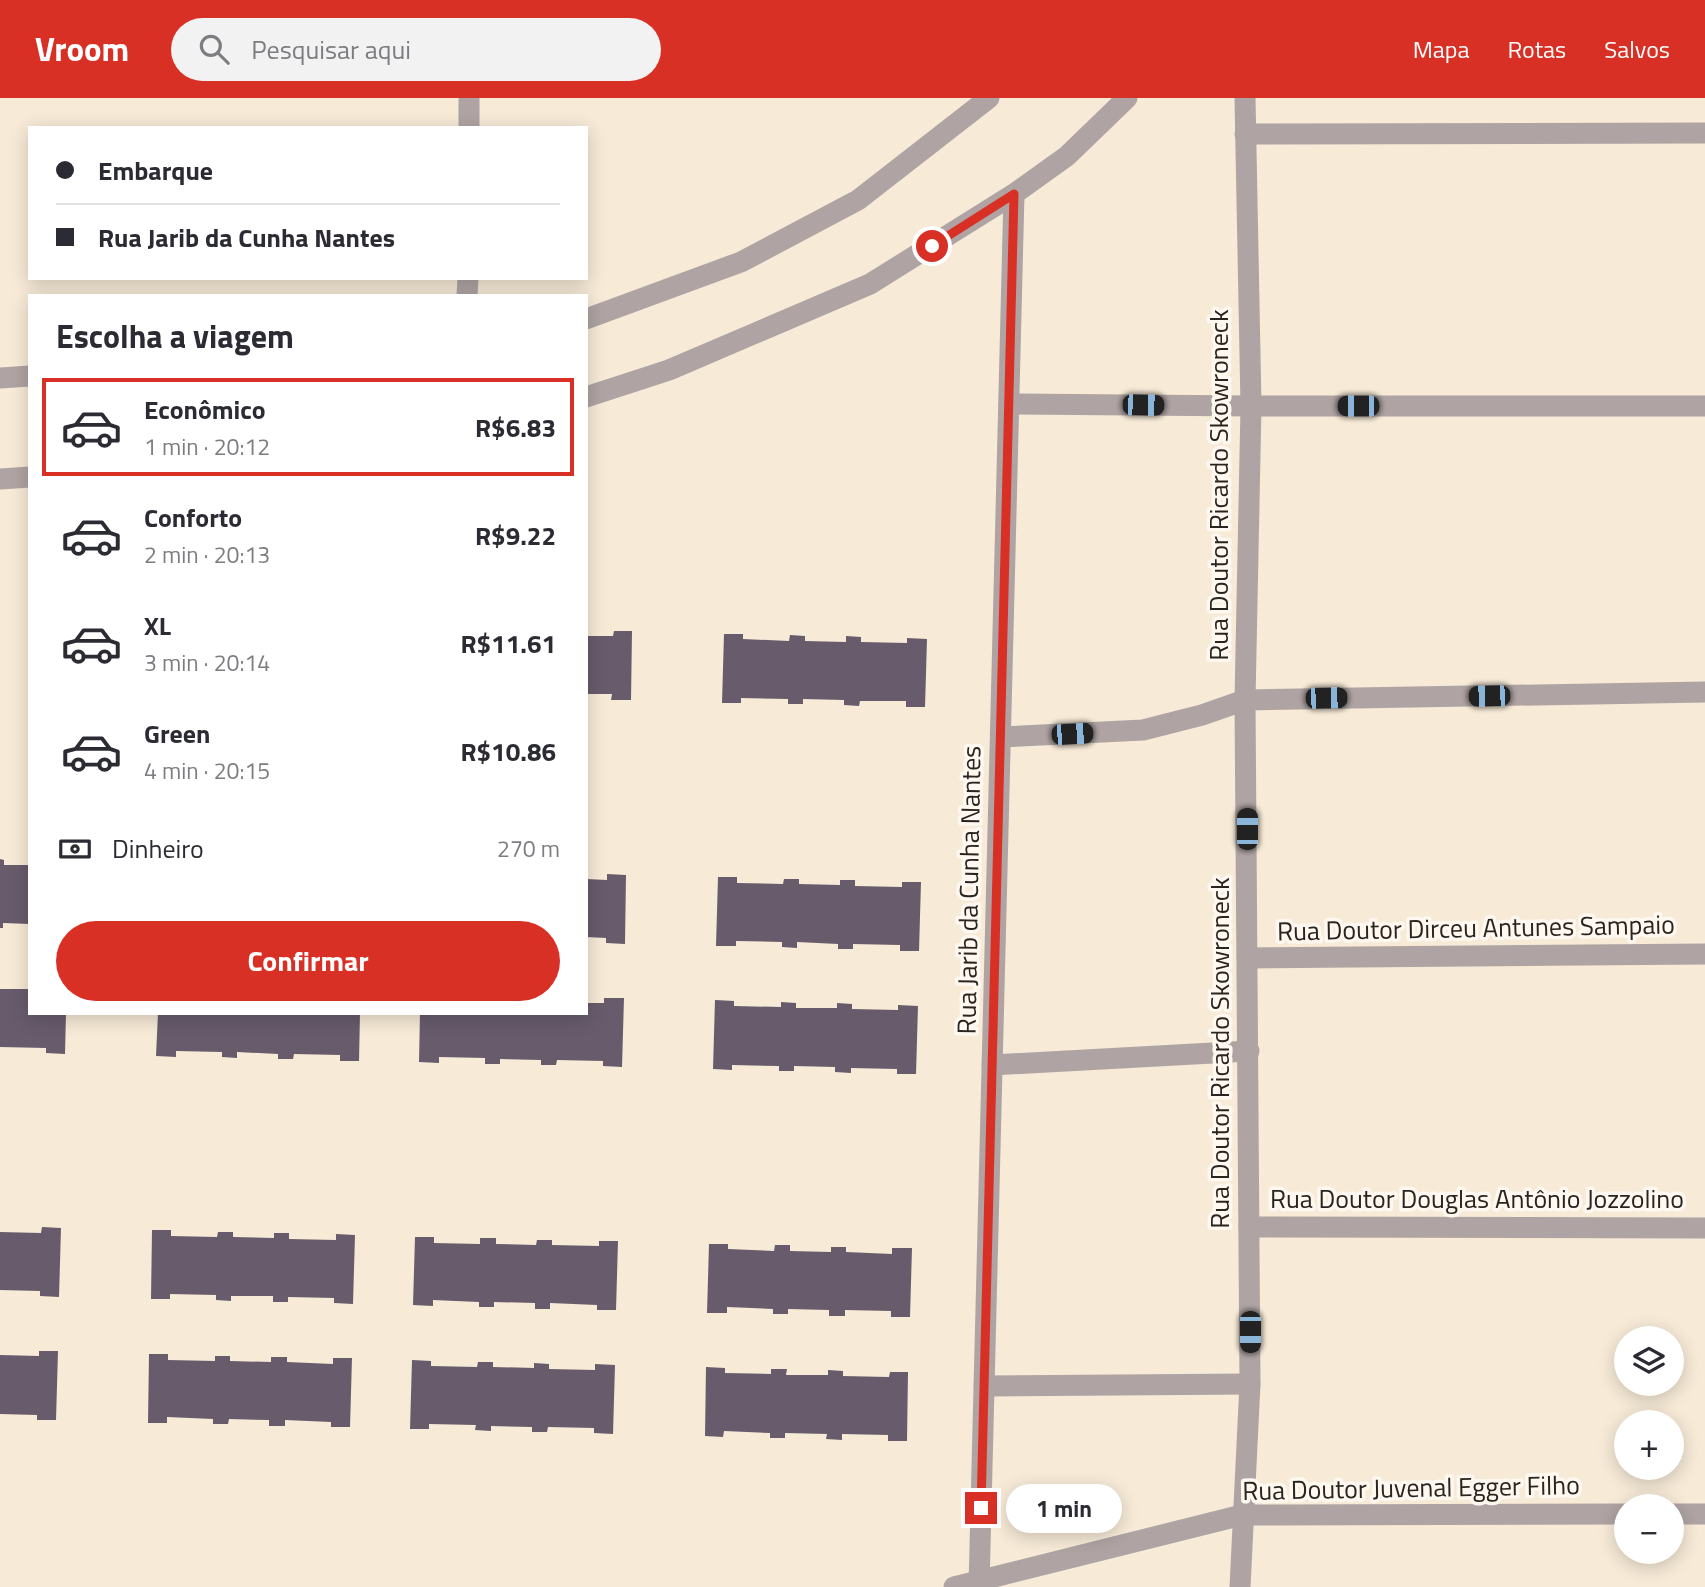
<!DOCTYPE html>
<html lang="pt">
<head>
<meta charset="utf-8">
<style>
	:root { --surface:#fff; --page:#f2f2f3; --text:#2b2b33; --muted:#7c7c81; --line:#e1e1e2; --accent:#d93025 }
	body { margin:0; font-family:"Titillium Web",sans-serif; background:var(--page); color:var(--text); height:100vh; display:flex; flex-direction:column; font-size:26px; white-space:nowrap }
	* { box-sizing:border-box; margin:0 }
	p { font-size:23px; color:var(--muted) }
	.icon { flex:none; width:38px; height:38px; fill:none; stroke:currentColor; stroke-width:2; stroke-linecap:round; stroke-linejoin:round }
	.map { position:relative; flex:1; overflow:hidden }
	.sheet { position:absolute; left:28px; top:196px; width:560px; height:721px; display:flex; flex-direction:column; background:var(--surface); border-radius:0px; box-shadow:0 4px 18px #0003 }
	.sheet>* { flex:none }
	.hud { position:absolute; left:28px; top:28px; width:560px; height:154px; border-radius:0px; box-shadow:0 4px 18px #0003; display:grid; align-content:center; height:154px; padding:0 28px; background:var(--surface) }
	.buttons { position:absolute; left:1614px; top:1228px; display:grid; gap:14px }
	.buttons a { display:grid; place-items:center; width:70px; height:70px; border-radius:50%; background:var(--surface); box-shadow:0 4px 18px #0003; font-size:35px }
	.end { position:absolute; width:32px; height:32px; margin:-16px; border:9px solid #d93025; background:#fff; box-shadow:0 0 0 4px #fff }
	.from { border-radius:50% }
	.bubble { position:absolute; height:49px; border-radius:24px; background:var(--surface); box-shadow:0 4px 18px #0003; font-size:23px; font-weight:700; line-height:49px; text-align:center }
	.car { position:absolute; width:21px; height:42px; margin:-21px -10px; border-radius:9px; box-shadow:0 0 5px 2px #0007; background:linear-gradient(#222 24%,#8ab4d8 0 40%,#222 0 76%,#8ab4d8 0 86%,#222 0) }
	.hud b { display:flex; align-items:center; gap:24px; height:66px; font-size:26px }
	.hud b+b { border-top:2px solid var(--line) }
	.hud i { width:18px; height:18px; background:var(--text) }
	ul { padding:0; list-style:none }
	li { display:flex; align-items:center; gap:21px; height:98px; margin:0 14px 10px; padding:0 14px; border:4px solid transparent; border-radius:0px }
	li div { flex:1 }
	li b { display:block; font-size:26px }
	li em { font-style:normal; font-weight:700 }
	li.active { border-color:var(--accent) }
	li>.icon { width:63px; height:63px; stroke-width:1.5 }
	h2 { padding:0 28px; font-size:32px; line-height:84px }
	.pay { display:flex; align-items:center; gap:18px; height:77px; padding:0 28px; font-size:26px }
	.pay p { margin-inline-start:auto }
	.primary-button { display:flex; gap:14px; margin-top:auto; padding:14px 28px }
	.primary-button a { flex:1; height:80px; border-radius:42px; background:var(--accent); color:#fff; font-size:28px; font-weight:700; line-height:80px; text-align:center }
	header { display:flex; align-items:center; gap:42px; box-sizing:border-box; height:98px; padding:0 35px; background:var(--accent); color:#fff }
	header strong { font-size:33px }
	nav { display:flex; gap:38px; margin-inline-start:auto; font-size:24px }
	.search { width:490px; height:63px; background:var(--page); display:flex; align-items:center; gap:18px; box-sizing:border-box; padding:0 24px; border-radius:38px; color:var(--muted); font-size:26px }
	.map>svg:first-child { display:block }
</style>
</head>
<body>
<header>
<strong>Vroom</strong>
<div class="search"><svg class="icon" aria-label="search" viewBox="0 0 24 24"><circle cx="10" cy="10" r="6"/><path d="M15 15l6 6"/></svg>Pesquisar aqui</div>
<nav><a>Mapa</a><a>Rotas</a><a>Salvos</a></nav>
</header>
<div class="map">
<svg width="1705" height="1489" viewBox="0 0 1705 1489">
	<rect width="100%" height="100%" fill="#f7ead7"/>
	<g fill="#685c6c">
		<polygon points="614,533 632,533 631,602 611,602 612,596 586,596 586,538 613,538"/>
		<polygon points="724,536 743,536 743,541 789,543 790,537 805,538 805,543 846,544 846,538 861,539 861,544 907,545 907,540 927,541 925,609 906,609 906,603 860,603 859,608 844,607 844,602 803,601 803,606 788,606 788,601 741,600 741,605 722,605"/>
		<polygon points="0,761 4,762 4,767 30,767 30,826 3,825 3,830 0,830"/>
		<polygon points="607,776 626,777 625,846 606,845 606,840 586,839 586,781 607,782"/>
		<polygon points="718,779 737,779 737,785 783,786 784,781 799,781 799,786 840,787 840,782 855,782 855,788 902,789 902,784 921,784 919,853 900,853 900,847 853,846 853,851 838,851 838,846 797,844 797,850 782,849 782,844 736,843 736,848 716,848"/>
		<polygon points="0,891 30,891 30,915 66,915 65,956 46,955 46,950 0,949"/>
		<polygon points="604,900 624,900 622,969 603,968 603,963 557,962 556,967 541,967 541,962 500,961 500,966 485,966 485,960 439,959 439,965 419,964 420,915 586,915 586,905 604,905"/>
		<polygon points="715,902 734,903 734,908 781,909 781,904 796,905 796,910 837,910 837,905 852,906 852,911 898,912 898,907 918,908 916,976 897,976 897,971 851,970 851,975 835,974 835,969 794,968 794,973 779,973 779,968 732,967 732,972 713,971"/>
		<polygon points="158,915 360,915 359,963 340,963 340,957 294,956 293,961 278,961 278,956 237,954 237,960 222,959 222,954 176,953 176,959 156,958"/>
		<polygon points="42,1129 61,1130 59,1199 40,1198 40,1193 0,1192 0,1134 41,1135"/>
		<polygon points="152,1132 171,1132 171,1138 217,1139 218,1134 233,1134 233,1139 274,1140 274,1135 289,1135 289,1141 336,1142 336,1136 355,1137 353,1206 334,1205 334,1200 288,1199 288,1204 273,1204 273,1198 231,1198 231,1203 216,1202 216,1197 170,1196 170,1201 151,1201"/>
		<polygon points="415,1139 434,1139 434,1145 480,1146 480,1140 496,1140 496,1146 536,1147 537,1142 552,1142 552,1147 599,1148 599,1143 618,1143 616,1212 597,1212 597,1207 550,1205 550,1211 535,1211 535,1205 494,1204 494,1209 479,1209 479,1204 433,1202 433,1208 413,1207"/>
		<polygon points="709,1146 728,1146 728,1151 774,1153 775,1147 790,1147 790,1153 831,1154 831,1149 846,1149 846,1154 892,1156 892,1150 912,1150 910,1219 891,1219 891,1213 845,1212 845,1218 829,1218 829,1212 788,1211 788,1216 773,1216 773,1211 727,1209 727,1215 707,1215"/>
		<polygon points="39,1253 58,1253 56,1322 37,1322 37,1317 0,1316 0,1257 39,1258"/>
		<polygon points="149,1256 168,1256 168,1262 215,1263 215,1258 230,1258 230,1263 271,1264 271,1259 287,1259 287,1264 333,1266 333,1260 352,1260 350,1329 331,1329 331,1324 285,1322 285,1328 269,1328 269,1322 229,1321 228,1326 213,1326 213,1321 167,1319 167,1325 148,1325"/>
		<polygon points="412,1262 431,1263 431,1268 477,1269 478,1264 493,1264 493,1269 534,1270 534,1265 549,1266 549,1271 595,1272 595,1266 615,1267 613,1336 594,1335 594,1330 548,1329 547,1334 532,1334 532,1329 491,1328 491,1333 475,1332 476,1327 429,1326 429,1331 410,1331"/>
		<polygon points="706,1269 725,1270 725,1275 771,1276 771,1271 787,1271 786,1277 828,1277 828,1272 843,1273 843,1278 889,1279 890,1274 908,1274 907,1343 888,1343 888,1337 842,1336 842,1342 826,1341 827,1336 785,1335 785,1340 770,1340 770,1335 724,1333 723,1339 705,1338"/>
	</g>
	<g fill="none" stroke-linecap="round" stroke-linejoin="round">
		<g stroke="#afa4a3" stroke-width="21">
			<polyline points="469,30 469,0"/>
			<polyline points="1245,36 1705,35"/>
			<polyline points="467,198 468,180"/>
			<polyline points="586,221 741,164 858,102 989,0"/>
			<polyline points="0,280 30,278"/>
			<polyline points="586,299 669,272 870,186 1014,96 1067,58 1127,0"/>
			<polyline points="1009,306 1251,308 1705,308"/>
			<polyline points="0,381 30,379"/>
			<polyline points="1001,639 1143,632 1202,617 1245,602 1705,594"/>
			<polyline points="1248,860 1705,856"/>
			<polyline points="992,967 1249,953"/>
			<polyline points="1249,1129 1705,1130"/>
			<polyline points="984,1288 1250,1286"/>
			<polyline points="1671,1416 1705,1416"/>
			<polyline points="954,1489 1242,1417 1626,1416"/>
			<polyline points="979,1489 1014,96"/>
			<polyline points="1240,1489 1250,1286 1245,602 1251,308 1245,0"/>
		</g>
	</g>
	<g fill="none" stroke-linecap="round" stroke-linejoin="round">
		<polyline stroke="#d93025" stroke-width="9" points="932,148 1014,96 981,1410"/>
	</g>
	<g text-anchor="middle" stroke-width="7" stroke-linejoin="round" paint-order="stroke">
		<g font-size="26" fill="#29241d" stroke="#fef8f1">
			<text transform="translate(1219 387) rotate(-90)" y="9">Rua Doutor Ricardo Skowroneck</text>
			<text transform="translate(969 792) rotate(-89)" y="9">Rua Jarib da Cunha Nantes</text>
			<text transform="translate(1476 830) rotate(-1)" y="9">Rua Doutor Dirceu Antunes Sampaio</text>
			<text transform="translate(1220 955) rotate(-90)" y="9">Rua Doutor Ricardo Skowroneck</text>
			<text x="1477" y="1110">Rua Doutor Douglas Antônio Jozzolino</text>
			<text transform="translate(1411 1390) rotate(-1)" y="9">Rua Doutor Juvenal Egger Filho</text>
		</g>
	</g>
</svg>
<div class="buttons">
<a><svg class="icon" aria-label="layers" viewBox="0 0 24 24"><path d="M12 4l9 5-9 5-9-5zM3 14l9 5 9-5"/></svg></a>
<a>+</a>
<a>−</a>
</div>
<i class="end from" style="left:932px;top:148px"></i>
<i class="end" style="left:981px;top:1410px"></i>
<div class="bubble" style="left:1006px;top:1386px;width:116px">1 min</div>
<i class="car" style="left:1143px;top:307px;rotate:91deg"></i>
<i class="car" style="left:1358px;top:308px;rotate:270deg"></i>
<i class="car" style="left:1489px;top:598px;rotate:269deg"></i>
<i class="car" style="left:1326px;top:600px;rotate:89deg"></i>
<i class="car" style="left:1072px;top:636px;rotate:87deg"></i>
<i class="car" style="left:1247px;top:731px;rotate:0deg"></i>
<i class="car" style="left:1250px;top:1234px;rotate:180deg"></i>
<div class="hud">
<b><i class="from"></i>Embarque</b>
<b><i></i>Rua Jarib da Cunha Nantes</b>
</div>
<section class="sheet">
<h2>Escolha a viagem</h2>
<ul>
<li class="active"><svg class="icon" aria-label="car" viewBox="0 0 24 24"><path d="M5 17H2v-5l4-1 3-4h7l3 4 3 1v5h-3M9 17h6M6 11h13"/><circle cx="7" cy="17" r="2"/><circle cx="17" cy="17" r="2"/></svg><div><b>Econômico</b><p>1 min · 20:12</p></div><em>R$6.83</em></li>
<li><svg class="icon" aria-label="car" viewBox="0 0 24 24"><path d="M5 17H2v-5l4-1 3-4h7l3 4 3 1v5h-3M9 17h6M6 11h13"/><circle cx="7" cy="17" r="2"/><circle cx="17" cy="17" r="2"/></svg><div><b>Conforto</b><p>2 min · 20:13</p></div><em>R$9.22</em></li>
<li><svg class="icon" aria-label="car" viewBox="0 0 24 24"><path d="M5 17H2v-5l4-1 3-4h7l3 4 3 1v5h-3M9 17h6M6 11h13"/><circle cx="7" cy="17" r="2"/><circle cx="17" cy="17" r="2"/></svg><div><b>XL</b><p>3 min · 20:14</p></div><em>R$11.61</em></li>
<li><svg class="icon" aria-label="car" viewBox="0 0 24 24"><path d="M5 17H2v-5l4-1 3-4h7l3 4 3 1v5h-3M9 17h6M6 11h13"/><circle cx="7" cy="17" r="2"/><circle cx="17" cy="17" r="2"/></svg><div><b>Green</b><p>4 min · 20:15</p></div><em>R$10.86</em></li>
</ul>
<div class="pay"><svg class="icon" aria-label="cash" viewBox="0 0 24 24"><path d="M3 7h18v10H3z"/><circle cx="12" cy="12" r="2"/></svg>Dinheiro<p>270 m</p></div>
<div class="primary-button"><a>Confirmar</a></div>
</section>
</div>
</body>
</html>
